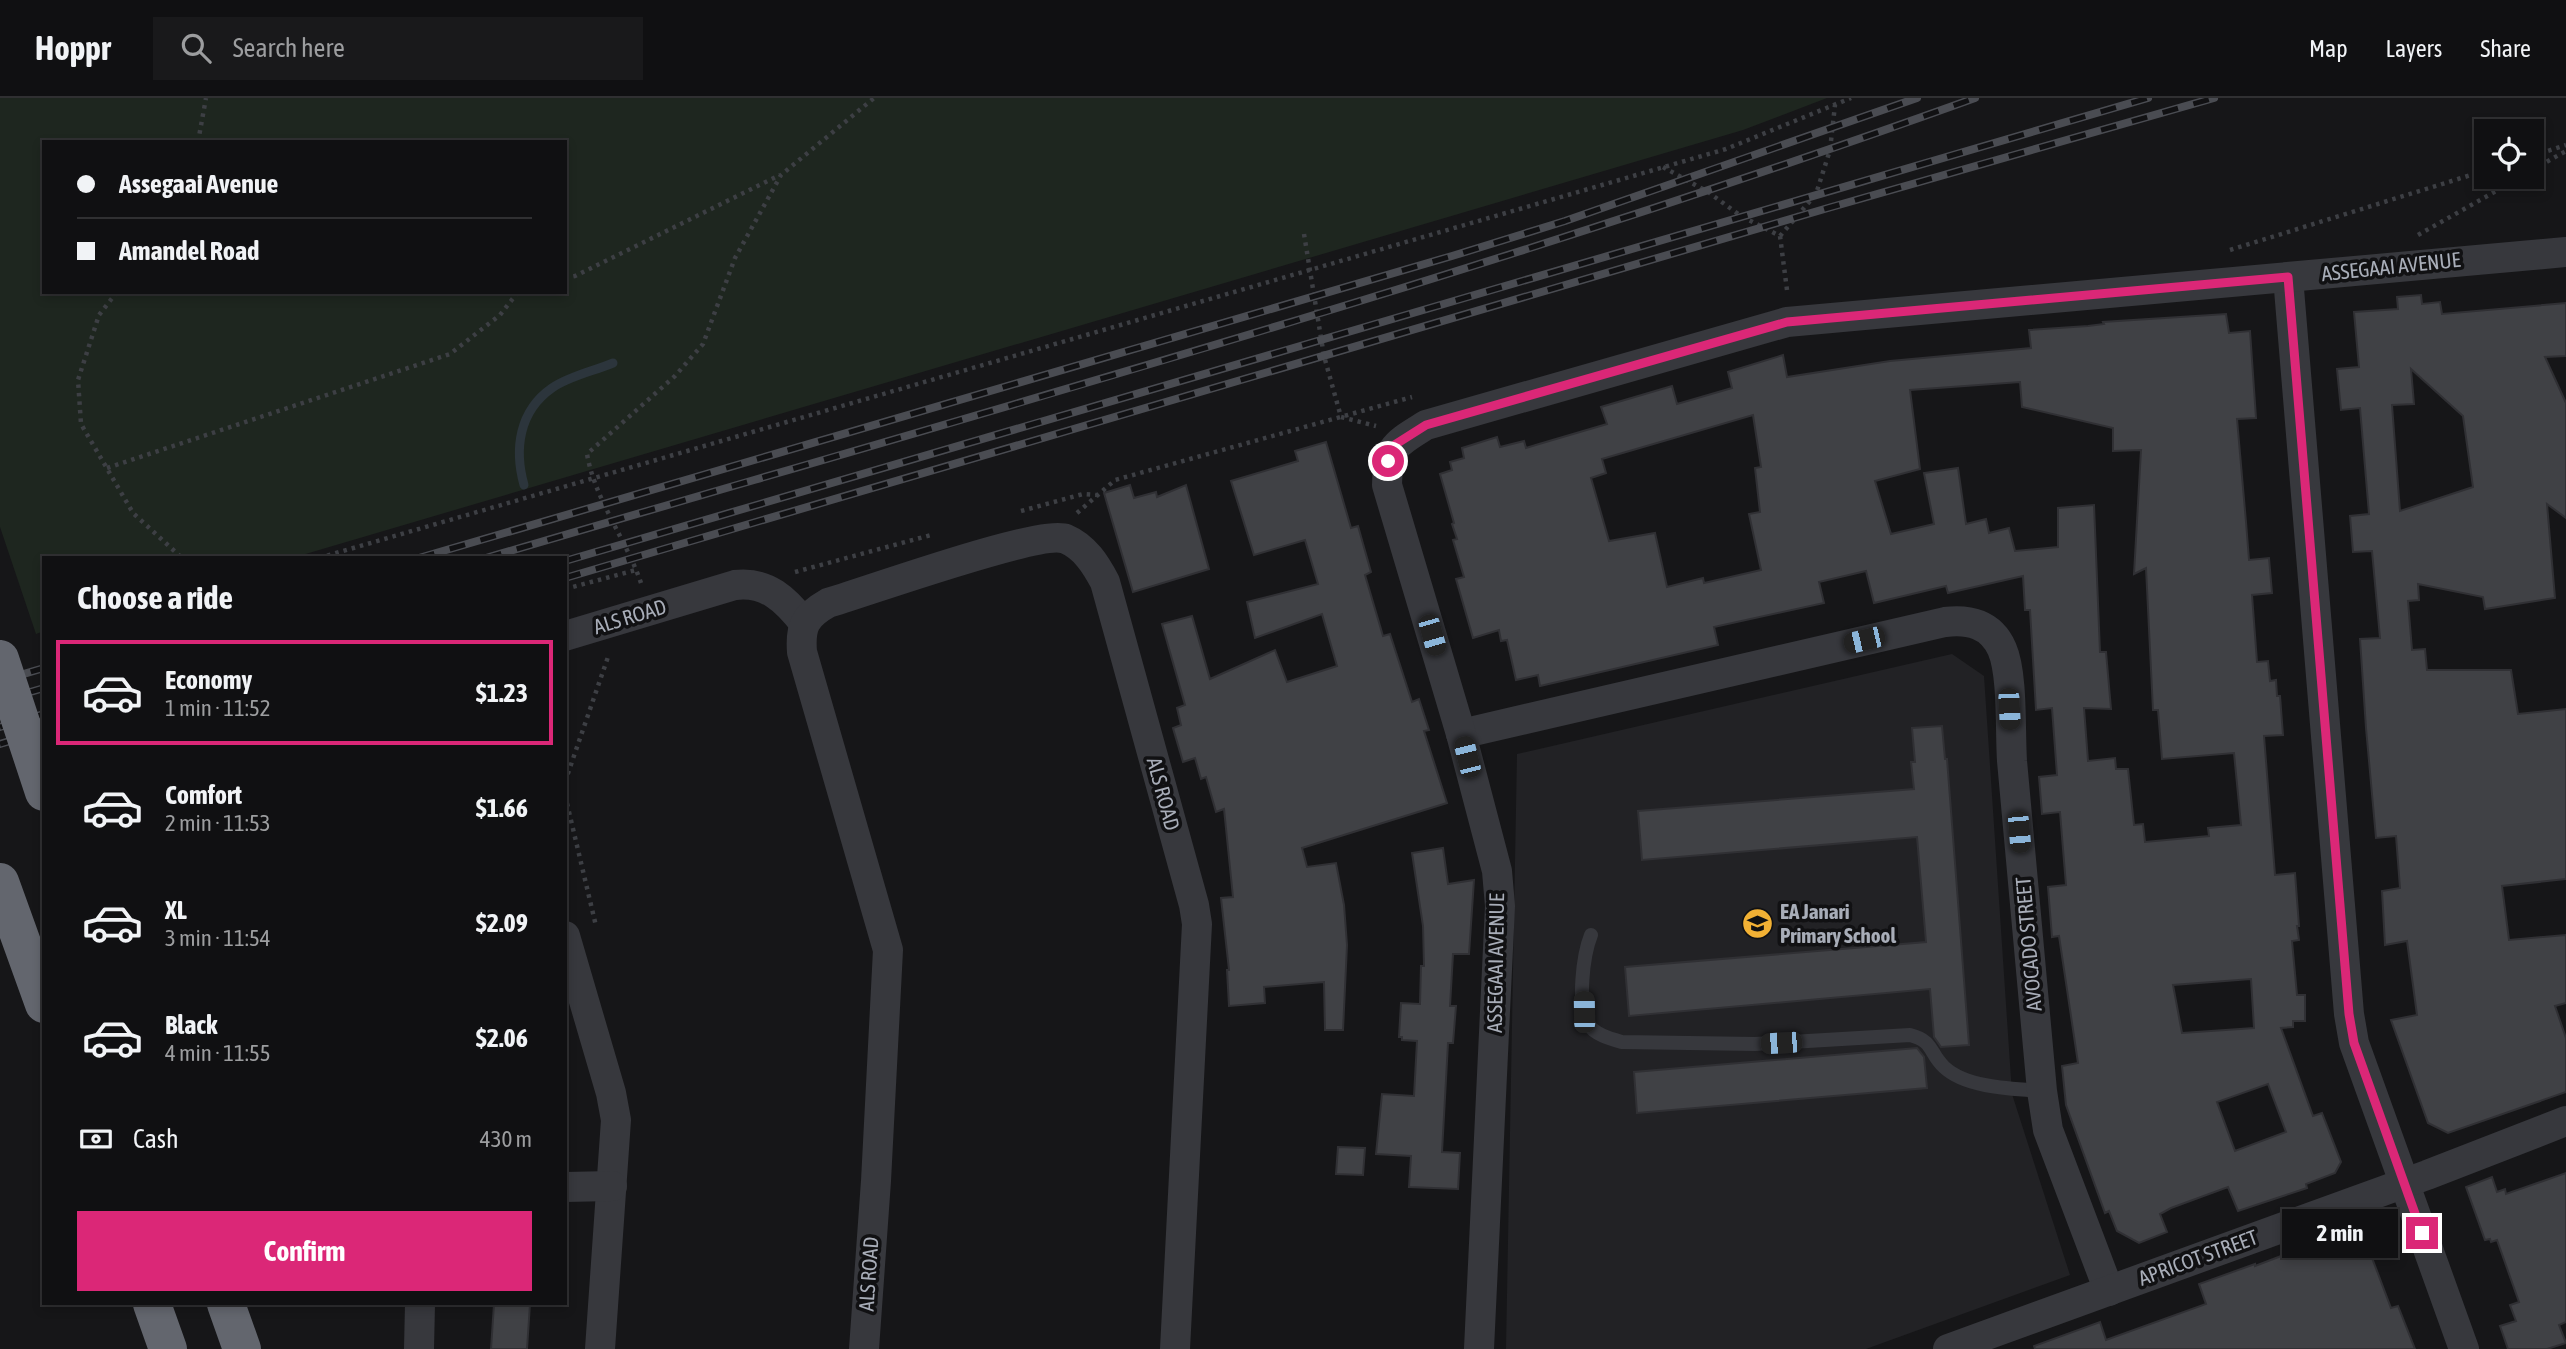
<!DOCTYPE html>
<html lang="en">
<head>
<meta charset="utf-8">
<style>
	:root { --surface:#101012; --page:#19191b; --text:#f1f3f6; --muted:#9c9d9f; --line:#303032; --accent:#db2777 }
	body { margin:0; font-family:"Asap Condensed",sans-serif; background:var(--page); color:var(--text); height:100vh; display:flex; flex-direction:column; font-size:26px; white-space:nowrap }
	* { box-sizing:border-box; margin:0 }
	p { font-size:23px; color:var(--muted) }
	.icon { flex:none; width:38px; height:38px; fill:none; stroke:currentColor; stroke-width:2; stroke-linecap:round; stroke-linejoin:round }
	.map { position:relative; flex:1; overflow:hidden }
	.panel { position:absolute; left:42px; top:458px; width:525px; height:749px; display:flex; flex-direction:column; background:var(--surface); border-radius:0px; box-shadow:0 4px 10px #0003,0 0 0 2px var(--line) }
	.panel>* { flex:none }
	.top-card { position:absolute; left:42px; top:42px; width:525px; height:154px; border-radius:0px; box-shadow:0 4px 10px #0003,0 0 0 2px var(--line); display:grid; align-content:center; height:154px; padding:0 35px; background:var(--surface) }
	.controls { position:absolute; left:2474px; top:21px; display:grid; gap:14px }
	.controls a { display:grid; place-items:center; width:70px; height:70px; border-radius:0px; background:var(--surface); box-shadow:0 4px 10px #0003,0 0 0 2px var(--line); font-size:35px }
	.end { position:absolute; width:32px; height:32px; margin:-16px; border:9px solid #db2777; background:#fff; box-shadow:0 0 0 4px #fff }
	.from { border-radius:50% }
	.bubble { position:absolute; height:49px; border-radius:0px; background:var(--surface); box-shadow:0 4px 10px #0003,0 0 0 2px var(--line); font-size:23px; font-weight:700; line-height:49px; text-align:center }
	.car { position:absolute; width:21px; height:42px; margin:-21px -10px; border-radius:9px; box-shadow:0 0 5px 2px #0007; background:linear-gradient(#222 24%,#8ab4d8 0 40%,#222 0 76%,#8ab4d8 0 86%,#222 0) }
	.top-card b { display:flex; align-items:center; gap:24px; height:66px; font-size:26px }
	.top-card b+b { border-top:2px solid var(--line) }
	.top-card i { width:18px; height:18px; background:var(--text) }
	ul { padding:0; list-style:none }
	li { display:flex; align-items:center; gap:21px; height:105px; margin:0 14px 10px; padding:0 21px; border:4px solid transparent; border-radius:0px }
	li div { flex:1 }
	li b { display:block; font-size:26px }
	li em { font-style:normal; font-weight:700 }
	li.current { border-color:var(--accent) }
	li>.icon { width:63px; height:63px; stroke-width:1.5 }
	h2 { padding:0 35px; font-size:32px; line-height:84px }
	.pay { display:flex; align-items:center; gap:18px; height:77px; padding:0 35px; font-size:26px }
	.pay p { margin-inline-start:auto }
	.action { display:flex; gap:14px; margin-top:auto; padding:14px 35px }
	.action a { flex:1; height:80px; border-radius:0px; background:var(--accent); color:#fff; font-size:28px; font-weight:700; line-height:80px; text-align:center }
	header { display:flex; align-items:center; gap:42px; box-sizing:border-box; height:98px; padding:0 35px; background:var(--surface); border-bottom:2px solid var(--line) }
	header strong { font-size:33px }
	nav { display:flex; gap:38px; margin-inline-start:auto; font-size:24px }
	.search { width:490px; height:63px; background:var(--page); display:flex; align-items:center; gap:18px; box-sizing:border-box; padding:0 24px; border-radius:0px; color:var(--muted); font-size:26px }
	.map>svg:first-child { display:block }
</style>
</head>
<body>
<header>
<strong>Hoppr</strong>
<div class="search"><svg class="icon" aria-label="search" viewBox="0 0 24 24"><circle cx="10" cy="10" r="6"/><path d="M15 15l6 6"/></svg>Search here</div>
<nav><a>Map</a><a>Layers</a><a>Share</a></nav>
</header>
<div class="map">
<svg width="2566" height="1251" viewBox="0 0 2566 1251">
	<rect width="100%" height="100%" fill="#161618"/>
	<polygon fill="#222225" points="1952,556 1984,578 2012,996 2070,1177 1866,1251 1506,1251 1517,656"/>
	<path fill="#1e261f" fill-rule="evenodd" d="M0 0H1827L1743 32 292 460H44V533L36 536 0 429ZM44 44H565V194H44Z"/>
	<g fill="none" stroke-linecap="round" stroke-linejoin="round">
		<path stroke="#2c353c" stroke-width="9" d="M524 387C514 351 519 313 552 290 569 278 594 273 613 265"/>
	</g>
	<g fill="#404145" stroke="#303034" stroke-width="2" fill-rule="evenodd">
		<path d="M2421 197 2422 206 2440 204 2442 216 2566 205V258L2545 259 2566 305V420L2547 406 2555 500 2485 511 2483 499 2418 486 2419 502 2408 503 2412 552 2425 551 2427 572H2511L2518 616 2566 611V781L2502 788 2509 842 2566 837V905L2555 908 2566 940V994L2448 1035 2428 1025 2391 922 2417 917 2407 843 2385 847 2382 793 2400 790 2396 738 2376 740 2366 630 2360 541 2380 540 2372 453 2353 454 2350 418 2369 416 2360 310 2341 312 2337 271 2359 269 2354 214 2398 211 2397 199ZM2411 271 2463 318 2473 389 2400 413 2392 307 2414 306Z"/>
		<path d="M2226 216 2229 235 2250 233 2256 320 2237 321 2246 424 2249 462 2269 460 2272 495 2252 497 2257 564 2268 563 2270 583 2276 582 2277 598H2280L2283 637 2264 638 2275 777 2295 775 2299 828H2297L2299 842 2292 843 2297 897H2305V923H2293V929L2281 930 2313 1018 2322 1015 2341 1064 2335 1075 2306 1086 2307 1090 2238 1113 2228 1089 2171 1110 2160 1116 2167 1134 2139 1145 2117 1133 2109 1113 2105 1115 2066 1007 2062 968 2078 965 2059 838 2052 839 2048 789 2066 787 2063 751 2060 714 2042 716 2039 679 2057 677 2052 610 2036 612 2030 512H2025L2023 478 1948 495 1946 488 1874 505 1866 473 1819 484 1824 505 1714 529 1718 547 1540 588 1538 577 1516 582 1507 542 1501 543 1499 532 1473 540 1456 481 1464 479 1453 442 1457 441 1452 426 1454 425 1440 376 1452 372 1450 364 1464 360 1462 350 1497 339 1500 349 1524 343 1526 350 1539 346 1607 326 1601 309 1672 288 1677 306 1732 290 1728 274 1783 257 1787 279 1890 263 2031 250 2029 232 2088 228 2104 226 2103 224ZM2020 284 2022 309 2113 330V353L2141 352 2134 476 2146 470 2153 612H2158L2162 661 2234 655 2241 727 2208 730 2209 738 2145 744 2143 726 2134 727 2128 671H2116L2115 660 2088 663 2084 610 2111 611 2106 554H2100L2094 407 2058 410V449L2015 453 2009 430 1989 435 1986 421 1966 426 1958 370 1924 375 1934 426 1891 436 1875 383 1920 371 1910 292ZM1753 317 1761 369 1755 370 1760 414 1749 416 1761 472 1704 485 1703 480 1667 489 1655 435 1609 443 1591 380 1606 375 1602 361ZM2251 881 2254 930 2182 935 2173 887ZM2268 986 2286 1034 2235 1053 2217 1004Z"/>
		<polygon points="1326,344 1351,430 1358,428 1371,474 1365,477 1383,538 1390,536 1412,604 1419,601 1429,632 1424,633 1447,705 1302,750 1307,769 1336,765 1344,807 1347,847 1343,932 1325,932 1324,884 1264,889 1265,905 1229,908 1227,872 1229,872 1221,800 1233,799 1224,711 1216,714 1206,679 1201,681 1195,660 1183,664 1173,630 1181,627 1177,610 1185,607 1162,526 1192,518 1210,581 1275,552 1287,584 1337,568 1322,516 1255,540 1247,504 1318,486 1305,442 1254,457 1231,383 1298,363 1295,353"/>
		<polygon points="1130,387 1134,400 1156,394 1157,399 1186,387 1209,471 1133,494 1104,395"/>
		<polygon points="1942,628 1945,661 1947,661 1969,947 1941,949 1934,939 1930,891 1629,918 1625,869 1926,844 1917,739 1642,762 1638,713 1914,691 1911,664 1915,664 1912,630"/>
		<polygon points="1443,750 1448,786 1474,782 1469,856 1453,856 1450,908 1456,908 1453,945 1448,945 1442,1054 1460,1055 1458,1091 1409,1089 1411,1058 1376,1056 1382,996 1414,998 1417,943 1402,942 1402,939 1399,939 1401,905 1420,906 1421,868 1424,868 1423,828 1412,755"/>
		<polygon points="1917,950 1924,959 1927,990 1637,1015 1634,974"/>
		<polygon points="1338,1049 1365,1050 1363,1077 1336,1076"/>
		<polygon points="2566,1075 2566,1224 2559,1227 2566,1245 2547,1251 2508,1251 2500,1228 2516,1223 2510,1207 2519,1204 2497,1142 2491,1144 2490,1141 2485,1142 2466,1089 2492,1079 2497,1094 2505,1091 2506,1096"/>
		<polygon points="2333,1138 2366,1144 2391,1210 2398,1208 2415,1251 2035,1251 2034,1248 2100,1224 2106,1242 2206,1206 2199,1186 2255,1166 2255,1168"/>
		<polygon points="494,1206 530,1206 527,1251 491,1251"/>
	</g>
	<g fill="none" stroke-linecap="round" stroke-linejoin="round">
		<g stroke="#3d3f44" stroke-width="4.5" stroke-dasharray="3.5 5" stroke-linecap="butt">
			<polyline points="198,44 206,0"/>
			<polyline points="2532,58 2566,47"/>
			<polyline points="1663,69 1708,94 1741,118 1780,138 1787,192"/>
			<polyline points="2532,72 2566,53"/>
			<polyline points="1304,136 1324,258 1341,319 1376,328"/>
			<polyline points="2418,137 2521,79"/>
			<polyline points="1780,138 1816,96 1830,52 1835,7"/>
			<polyline points="2230,152 2487,72"/>
			<polyline points="565,180 575,178 780,77"/>
			<polyline points="117,194 99,217 78,282 81,326 133,415 182,460"/>
			<polyline points="107,370 450,256 500,217 518,194"/>
			<polyline points="1021,413 1083,396 1097,397"/>
			<polyline points="1077,415 1115,382 1412,299"/>
			<polyline points="319,460 1726,51 1851,0"/>
			<polyline points="795,474 931,437"/>
			<path d="M641 485C626 441 595 402 587 356L675 278 703 246 735 160 781 77 874 0"/>
			<polyline points="565,491 636,472"/>
			<polyline points="565,684 609,556"/>
			<polyline points="565,697 596,828"/>
		</g>
		<path stroke="#37383d" stroke-width="14" d="M1591 837C1583 857 1577 907 1588 926 1595 937 1611 941 1622 944L1755 946 1910 937C1934 943 1929 955 1944 969 1966 990 2013 991 2042 993"/>
		<g stroke="#37383d" stroke-width="30">
			<polyline points="2288,179 2349,916 2354,945 2464,1251"/>
			<path d="M565 538 735 487C767 483 786 502 804 525"/>
			<path d="M1461 636 1945 524C1969 521 1991 526 2002 551 2013 576 2010 633 2012 663 2022 773 2032 883 2042 993L2048 1032 2109 1193"/>
			<polyline points="565,838 611,995 616,1022 600,1251"/>
			<polyline points="565,1089 612,1088"/>
			<polyline points="419,1251 420,1206"/>
			<path d="M864 1251 876 1083 888 852 802 554C800 528 805 518 828 505 866 494 1040 431 1066 441 1085 449 1096 467 1105 484L1194 807 1197 826 1175 1251"/>
			<path d="M1479 1251 1500 808 1497 773 1461 636 1387 387C1388 348 1394 347 1426 327L1787 224 2566 154"/>
			<polyline points="1948,1251 2427,1077 2566,1023"/>
		</g>
		<g stroke="#63666e" stroke-width="38">
			<polyline points="0,784 44,906"/>
			<polyline points="152,1206 168,1251"/>
			<polyline points="226,1206 242,1251"/>
		</g>
		<defs>
			<g id="rail">
				<polyline points="419,460 1452,158 1565,123 1917,0"/>
				<path d="M486 460C984 314 1486 176 1975 0"/>
				<polyline points="565,463 2148,0"/>
				<polyline points="565,480 1828,110 2214,0"/>
				<polyline points="0,583 44,570"/>
				<polyline points="0,603 44,590"/>
				<polyline points="0,629 44,616"/>
				<polyline points="0,646 44,633"/>
			</g>
		</defs>
		<use href="#rail" stroke="#4a4c52" stroke-width="8"/>
		<use href="#rail" stroke="#111113" stroke-width="5" stroke-dasharray="16" stroke-linecap="butt"/>
		<polyline stroke="#63666e" stroke-width="38" points="0,561 44,694"/>
	</g>
	<g fill="none" stroke-linecap="round" stroke-linejoin="round">
		<polyline stroke="#db2777" stroke-width="9" points="1388,363 1396,346 1426,327 1787,224 2288,179 2349,916 2354,945 2422,1135"/>
	</g>
	<defs>
		<symbol id="school-disc" viewBox="-11 -11 22 22"><circle r="9.5" fill="#f2b134" stroke="#111113"/><path d="M0-5L7-2L0 1L-7-2ZM-4 1L0 2.5L4 1V4Q0 6-4 4Z" fill="#111"/></symbol>
	</defs>
	<g fill-rule="evenodd">
		<use href="#school-disc" x="1740" y="808" width="35" height="35"/>
	</g>
	<g text-anchor="middle" stroke-width="7" stroke-linejoin="round" paint-order="stroke">
		<g font-size="21" fill="#a8adb8" stroke="#111113">
			<text transform="translate(2391 169) rotate(-6)" y="7">ASSEGAAI AVENUE</text>
			<text transform="translate(630 519) rotate(-17)" y="7">ALS ROAD</text>
			<text transform="translate(1163 696) rotate(75)" y="7">ALS ROAD</text>
			<text transform="translate(2029 846) rotate(-95)" y="7">AVOCADO STREET</text>
			<text transform="translate(1496 865) rotate(-89)" y="7">ASSEGAAI AVENUE</text>
			<text transform="translate(2198 1160) rotate(-20)" y="7">APRICOT STREET</text>
			<text transform="translate(869 1176) rotate(-86)" y="7">ALS ROAD</text>
		</g>
		<g font-size="21" font-weight="bold" fill="#a8adb8" stroke="#111113" text-anchor="start">
			<text x="1780" y="821">EA Janari<tspan x="1780" dy="24">Primary School</tspan></text>
		</g>
	</g>
</svg>
<div class="controls">
<a><svg class="icon" aria-label="locate" viewBox="0 0 24 24"><circle cx="12" cy="12" r="6"/><path d="M12 2v4M12 18v4M2 12h4M18 12h4"/></svg></a>
</div>
<i class="end from" style="left:1388px;top:363px"></i>
<i class="end" style="left:2422px;top:1135px"></i>
<div class="bubble" style="left:2282px;top:1111px;width:116px">2 min</div>
<i class="car" style="left:1432px;top:537px;rotate:164deg"></i>
<i class="car" style="left:1864px;top:542px;rotate:257deg"></i>
<i class="car" style="left:2009px;top:611px;rotate:177deg"></i>
<i class="car" style="left:1467px;top:659px;rotate:346deg"></i>
<i class="car" style="left:2019px;top:734px;rotate:175deg"></i>
<i class="car" style="left:1584px;top:914px;rotate:359deg"></i>
<i class="car" style="left:1781px;top:945px;rotate:267deg"></i>
<div class="top-card">
<b><i class="from"></i>Assegaai Avenue</b>
<b><i></i>Amandel Road</b>
</div>
<section class="panel">
<h2>Choose a ride</h2>
<ul>
<li class="current"><svg class="icon" aria-label="car" viewBox="0 0 24 24"><path d="M5 17H2v-5l4-1 3-4h7l3 4 3 1v5h-3M9 17h6M6 11h13"/><circle cx="7" cy="17" r="2"/><circle cx="17" cy="17" r="2"/></svg><div><b>Economy</b><p>1 min · 11:52</p></div><em>$1.23</em></li>
<li><svg class="icon" aria-label="car" viewBox="0 0 24 24"><path d="M5 17H2v-5l4-1 3-4h7l3 4 3 1v5h-3M9 17h6M6 11h13"/><circle cx="7" cy="17" r="2"/><circle cx="17" cy="17" r="2"/></svg><div><b>Comfort</b><p>2 min · 11:53</p></div><em>$1.66</em></li>
<li><svg class="icon" aria-label="car" viewBox="0 0 24 24"><path d="M5 17H2v-5l4-1 3-4h7l3 4 3 1v5h-3M9 17h6M6 11h13"/><circle cx="7" cy="17" r="2"/><circle cx="17" cy="17" r="2"/></svg><div><b>XL</b><p>3 min · 11:54</p></div><em>$2.09</em></li>
<li><svg class="icon" aria-label="car" viewBox="0 0 24 24"><path d="M5 17H2v-5l4-1 3-4h7l3 4 3 1v5h-3M9 17h6M6 11h13"/><circle cx="7" cy="17" r="2"/><circle cx="17" cy="17" r="2"/></svg><div><b>Black</b><p>4 min · 11:55</p></div><em>$2.06</em></li>
</ul>
<div class="pay"><svg class="icon" aria-label="cash" viewBox="0 0 24 24"><path d="M3 7h18v10H3z"/><circle cx="12" cy="12" r="2"/></svg>Cash<p>430 m</p></div>
<div class="action"><a>Confirm</a></div>
</section>
</div>
</body>
</html>
